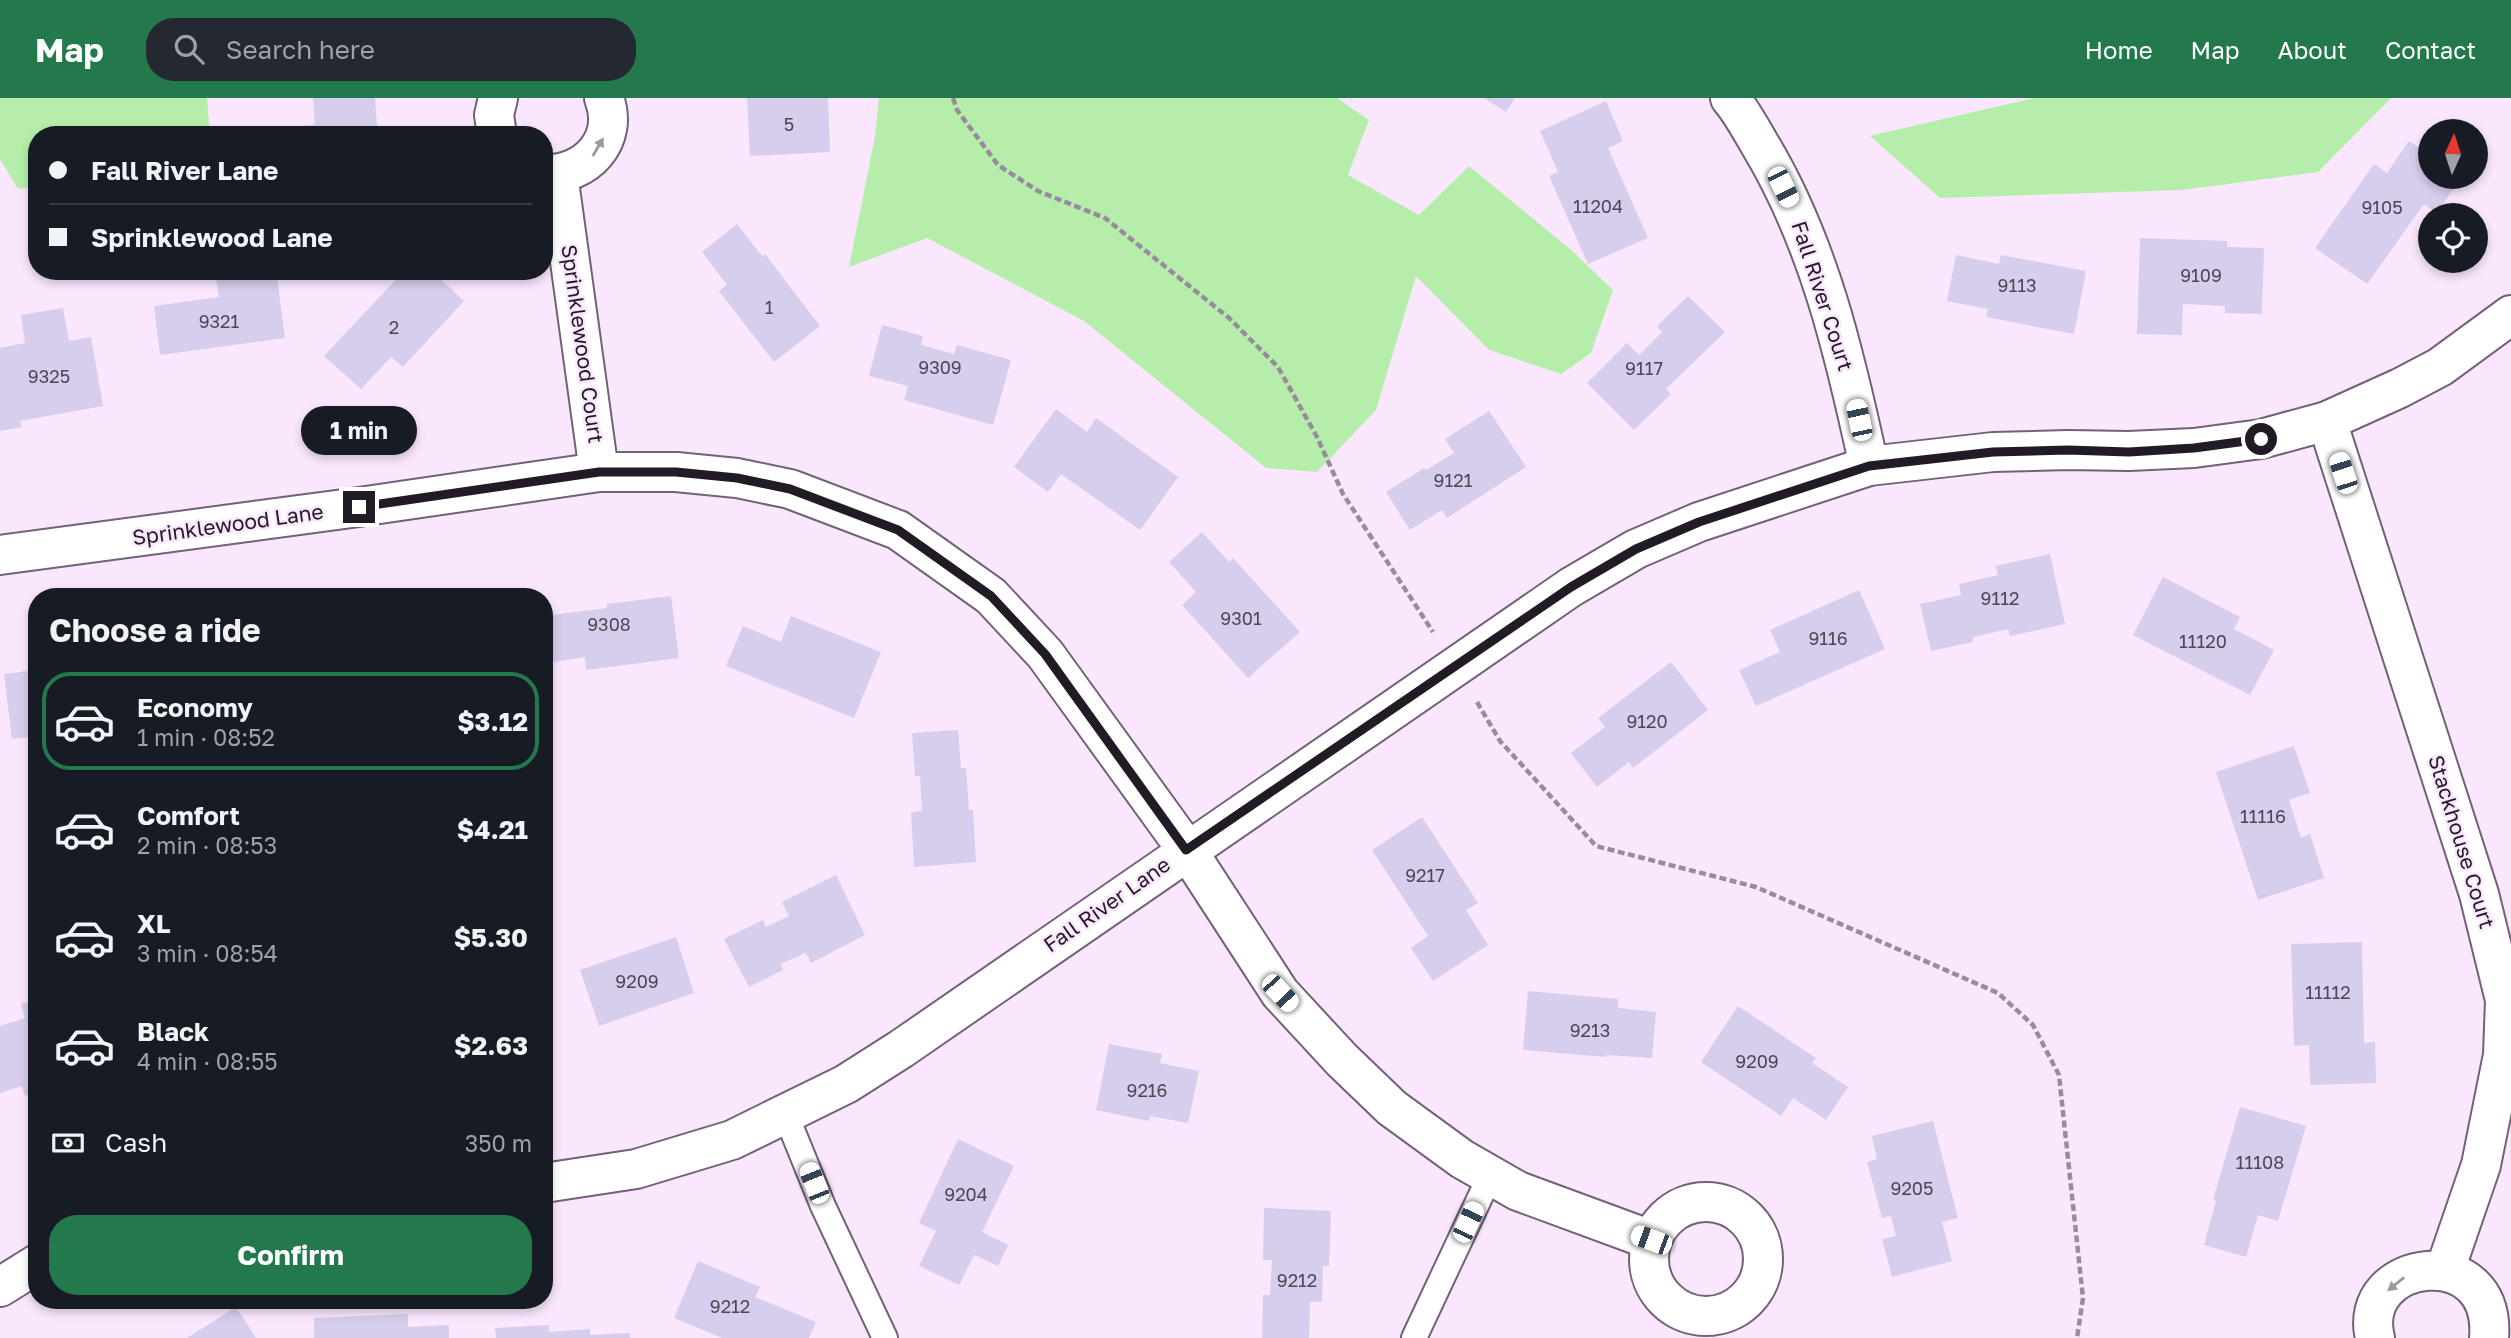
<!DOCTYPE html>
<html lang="en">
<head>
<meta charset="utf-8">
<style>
	:root { --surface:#171b24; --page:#242831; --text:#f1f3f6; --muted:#9ea1a6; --line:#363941; --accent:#24794c }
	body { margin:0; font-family:"Golos Text",sans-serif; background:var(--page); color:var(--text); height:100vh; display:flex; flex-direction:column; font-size:26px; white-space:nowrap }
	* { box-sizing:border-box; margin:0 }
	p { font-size:23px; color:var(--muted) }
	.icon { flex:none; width:38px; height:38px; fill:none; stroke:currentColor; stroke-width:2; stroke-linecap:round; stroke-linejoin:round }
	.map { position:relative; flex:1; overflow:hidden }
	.drawer { position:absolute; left:28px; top:490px; width:525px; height:721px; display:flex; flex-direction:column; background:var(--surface); border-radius:28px; box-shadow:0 4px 10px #0003 }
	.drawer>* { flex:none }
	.top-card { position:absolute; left:28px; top:28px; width:525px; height:154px; border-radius:28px; box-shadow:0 4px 10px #0003; display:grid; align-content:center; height:154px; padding:0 21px; background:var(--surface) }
	.needle { width:46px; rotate:3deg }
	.fabs { position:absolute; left:2418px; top:21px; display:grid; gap:14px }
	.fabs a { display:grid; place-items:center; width:70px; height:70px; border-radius:50%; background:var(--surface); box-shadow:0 4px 10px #0003; font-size:35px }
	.end { position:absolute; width:32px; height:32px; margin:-16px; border:9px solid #221a25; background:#fff; box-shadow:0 0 0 4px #fff }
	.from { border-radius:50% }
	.bubble { position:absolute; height:49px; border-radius:24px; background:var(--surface); box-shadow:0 4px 10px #0003; font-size:23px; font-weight:700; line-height:49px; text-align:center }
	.car { position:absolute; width:21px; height:42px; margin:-21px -10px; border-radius:9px; box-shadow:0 0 5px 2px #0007; background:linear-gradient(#fff 24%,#345 0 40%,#fff 0 76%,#345 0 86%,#fff 0) }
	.top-card b { display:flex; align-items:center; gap:24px; height:66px; font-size:26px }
	.top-card b+b { border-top:2px solid var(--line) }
	.top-card i { width:18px; height:18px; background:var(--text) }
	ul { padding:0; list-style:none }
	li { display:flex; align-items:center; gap:21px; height:98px; margin:0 14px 10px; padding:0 7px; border:4px solid transparent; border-radius:28px }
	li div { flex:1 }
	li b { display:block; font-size:26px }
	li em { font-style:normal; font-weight:700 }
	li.current { border-color:var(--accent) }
	li>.icon { width:63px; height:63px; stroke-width:1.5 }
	h2 { padding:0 21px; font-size:32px; line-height:84px }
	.pay { display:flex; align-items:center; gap:18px; height:77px; padding:0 21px; font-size:26px }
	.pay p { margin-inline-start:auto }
	.primary-button { display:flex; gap:14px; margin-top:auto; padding:14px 21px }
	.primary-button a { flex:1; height:80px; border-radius:28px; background:var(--accent); color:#fff; font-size:28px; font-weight:700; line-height:80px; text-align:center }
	header { display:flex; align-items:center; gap:42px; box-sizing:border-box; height:98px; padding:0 35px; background:var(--accent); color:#fff }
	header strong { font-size:33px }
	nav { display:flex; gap:38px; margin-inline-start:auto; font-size:24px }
	.search { width:490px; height:63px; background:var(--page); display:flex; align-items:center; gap:18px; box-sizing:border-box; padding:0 24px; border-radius:28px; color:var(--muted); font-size:26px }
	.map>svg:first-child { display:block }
</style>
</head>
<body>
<header>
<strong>Map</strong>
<div class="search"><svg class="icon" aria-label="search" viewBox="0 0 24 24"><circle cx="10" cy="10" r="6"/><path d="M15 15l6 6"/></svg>Search here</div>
<nav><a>Home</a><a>Map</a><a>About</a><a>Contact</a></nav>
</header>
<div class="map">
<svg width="2511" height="1240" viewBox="0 0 2511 1240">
	<rect width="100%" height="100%" fill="#fae7fe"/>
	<g fill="#b5eeab">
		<polygon points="0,0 207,0 210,37 37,37 37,88 18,91 0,61"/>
		<polygon points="879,0 1337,0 1369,22 1348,77 1419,117 1469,68 1570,151 1613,192 1591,255 1561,276 1489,252 1416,178 1376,312 1317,374 1266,370 1084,223 927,140 849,169 875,38"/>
		<polygon points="2034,0 2391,0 2318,74 2182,92 1940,100 1870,38"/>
	</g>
	<g fill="#d7cded">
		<polygon points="313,0 375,0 377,28 365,28 365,37 305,37 305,27 315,27"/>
		<polygon points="747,0 828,0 830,54 750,58"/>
		<polygon points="1484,0 1515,0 1506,14"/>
		<polygon points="1606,3 1623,43 1608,50 1648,140 1588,166 1549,78 1558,74 1540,33"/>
		<polygon points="2409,43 2431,58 2431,79 2461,79 2437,115 2424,106 2367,186 2315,150 2374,66 2387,75"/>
		<polygon points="737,126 762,158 765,156 820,228 774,264 719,193 727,187 702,154"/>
		<polygon points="2140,140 2227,143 2227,149 2264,150 2262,216 2225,215 2225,208 2183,206 2182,237 2137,236"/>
		<polygon points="1956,157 1999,166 2001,157 2086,173 2074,236 1986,219 1988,211 1947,203"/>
		<polygon points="270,173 276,173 285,240 160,257 154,208 219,199 216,181"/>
		<polygon points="404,173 432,173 464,203 403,269 391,259 361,291 324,258"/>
		<polygon points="1688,198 1725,234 1666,291 1671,296 1634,332 1587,285 1627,245 1639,257 1662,234 1657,228"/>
		<polygon points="63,210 69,243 91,239 103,308 20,323 22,329 0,333 0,250 25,245 21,217"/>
		<polygon points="882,227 923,238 921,247 954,256 957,247 1011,262 993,327 904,302 908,288 869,278"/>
		<polygon points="1056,311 1087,334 1096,320 1178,379 1140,432 1061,376 1048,394 1014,369"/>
		<polygon points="1489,313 1526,369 1447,420 1442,412 1410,432 1386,394 1424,370 1426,372 1454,355 1445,341"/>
		<polygon points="1202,434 1229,464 1233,460 1300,534 1248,580 1182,507 1196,494 1169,464"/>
		<polygon points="2050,456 2065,526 2010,538 2008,531 1973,539 1973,544 1931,553 1920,506 1961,497 1959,486 1998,477 1995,468"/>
		<polygon points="2163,479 2240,519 2234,531 2274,552 2250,597 2133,537"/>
		<polygon points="1859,492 1885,551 1756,608 1739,572 1780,554 1770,532"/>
		<polygon points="671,498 679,560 586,572 585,559 548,565 544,518 607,510 607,506"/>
		<polygon points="791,518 881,554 854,620 726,568 743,528 781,544"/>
		<polygon points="1671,564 1708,612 1633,670 1629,664 1597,689 1571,655 1605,629 1598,620"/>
		<polygon points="37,572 37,638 12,641 4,576"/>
		<polygon points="958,632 961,670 966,670 969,712 973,712 976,764 914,769 911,714 922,713 920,678 915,678 912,635"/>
		<polygon points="2294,648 2310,695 2289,702 2301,740 2310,736 2324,780 2258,802 2216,674"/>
		<polygon points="1422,719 1478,805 1466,812 1488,847 1433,883 1411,850 1428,838 1372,752"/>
		<polygon points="836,777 865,837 811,865 806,855 780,866 783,872 749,889 724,841 763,822 766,829 789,818 782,804"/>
		<polygon points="676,839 694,895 599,928 580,872"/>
		<polygon points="2362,844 2364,945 2375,944 2376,985 2310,987 2309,947 2294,948 2291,846"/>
		<polygon points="1528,893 1618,901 1618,910 1656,914 1652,960 1607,957 1606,959 1523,952"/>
		<polygon points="37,901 37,994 25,998 22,988 0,995 0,928 25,920 21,906"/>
		<polygon points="1738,908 1816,960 1812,965 1848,989 1826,1022 1793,1000 1781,1018 1701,964"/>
		<polygon points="1109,946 1162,956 1160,965 1199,973 1188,1025 1150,1018 1149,1023 1096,1012"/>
		<polygon points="2240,1009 2306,1028 2278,1123 2258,1117 2246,1159 2204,1147 2216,1103 2213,1102"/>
		<polygon points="1933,1023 1958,1120 1942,1124 1952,1163 1892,1179 1882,1141 1896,1138 1891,1118 1882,1120 1867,1064 1877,1061 1872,1038"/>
		<polygon points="958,1041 1014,1068 982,1134 1008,1147 998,1168 974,1157 959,1187 919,1168 936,1133 919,1125"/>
		<polygon points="1264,1110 1331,1113 1329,1168 1323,1168 1322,1204 1310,1204 1309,1240 1262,1240 1263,1197 1270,1197 1272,1162 1263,1162"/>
		<polygon points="698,1163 760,1189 755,1199 816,1224 809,1240 722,1240 674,1220"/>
		<polygon points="236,1209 256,1240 187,1240"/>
		<polygon points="408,1216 408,1229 449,1227 449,1240 314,1240 314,1220"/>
		<polygon points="549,1227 549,1234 590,1231 590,1237 630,1235 630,1240 496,1240 495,1230"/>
	</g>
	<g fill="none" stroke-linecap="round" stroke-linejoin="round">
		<defs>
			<g id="service">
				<polyline points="786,1017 823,1108 885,1240"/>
				<polyline points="1414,1240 1490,1078"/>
			</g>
			<g id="minor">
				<path d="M1730 0C1742 14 1750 30 1759 45 1819 144 1845 257 1869 368"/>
				<polyline points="497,37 494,17 498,0"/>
				<path d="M544 76C586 78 620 42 604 0"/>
				<polyline points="558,76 599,374"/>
				<polyline points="2327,323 2479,796 2505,902 2503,957 2481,1067 2445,1172"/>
				<polyline points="0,457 359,409 599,374 676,374 737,380 790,391 898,432 991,498 1045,556 1187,752 1280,895 1342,962 1392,1010 1462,1061 1518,1093 1651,1142"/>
				<polyline points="544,1085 636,1071 732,1042 846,986 901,951 1571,489 1636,451 1699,424 1869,368 1993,354 2068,352 2129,353 2194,350 2261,341 2327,323 2400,290 2440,269 2511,217"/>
				<circle cx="1706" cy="1161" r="57"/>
				<polyline points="0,1189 37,1166"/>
				<path d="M2375 1240C2355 1160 2497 1141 2489 1240"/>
			</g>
		</defs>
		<use href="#service" stroke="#736079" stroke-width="28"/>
		<use href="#minor" stroke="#736079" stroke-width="42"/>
		<g stroke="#998b9d" stroke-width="4.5" stroke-dasharray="7 3.5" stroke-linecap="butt">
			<polyline points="953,0 957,12 998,67 1038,93 1105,120 1229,220 1278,269 1317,339 1343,396 1433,534"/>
			<polyline points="1477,604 1500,643 1596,748 1756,789 1998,895 2033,927 2059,977 2083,1200 2077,1240"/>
		</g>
		<use href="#service" stroke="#fff" stroke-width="24"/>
		<use href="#minor" stroke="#fff" stroke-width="38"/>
	</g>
	<defs><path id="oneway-solid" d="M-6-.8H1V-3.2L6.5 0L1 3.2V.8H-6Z" transform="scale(1.75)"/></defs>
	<g fill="#9c989d">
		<use href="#oneway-solid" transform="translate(598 49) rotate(-60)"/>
		<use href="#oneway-solid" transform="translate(2396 1186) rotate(141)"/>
	</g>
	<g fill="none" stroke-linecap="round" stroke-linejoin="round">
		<polyline stroke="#221a25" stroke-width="9" points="359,409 599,374 676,374 737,380 790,391 898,432 991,498 1045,556 1186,752 1571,489 1636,451 1699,424 1869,368 1993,354 2068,352 2129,354 2194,350 2261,341"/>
	</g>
	<g text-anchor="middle" stroke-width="5" stroke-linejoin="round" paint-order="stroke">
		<g font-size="18" fill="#4f4757">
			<text x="789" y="33">5</text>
			<text x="1598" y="115">11204</text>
			<text x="2382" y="116">9105</text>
			<text x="2201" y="184">9109</text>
			<text x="2017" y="194">9113</text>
			<text x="769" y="216">1</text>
			<text x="219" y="230">9321</text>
			<text x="394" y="236">2</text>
			<text x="940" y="276">9309</text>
			<text x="1644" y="277">9117</text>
			<text x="49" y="285">9325</text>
			<text x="1453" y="389">9121</text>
			<text x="2000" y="507">9112</text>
			<text x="1241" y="527">9301</text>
			<text x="609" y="533">9308</text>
			<text x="1828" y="547">9116</text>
			<text x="2203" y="550">11120</text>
			<text x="1647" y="630">9120</text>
			<text x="2263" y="725">11116</text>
			<text x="1425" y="784">9217</text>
			<text x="637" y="890">9209</text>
			<text x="2328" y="901">11112</text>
			<text x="1590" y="939">9213</text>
			<text x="1757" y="970">9209</text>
			<text x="1147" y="999">9216</text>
			<text x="2260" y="1071">11108</text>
			<text x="1912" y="1097">9205</text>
			<text x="966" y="1103">9204</text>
			<text x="1297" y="1189">9212</text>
			<text x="730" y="1215">9212</text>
		</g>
		<g font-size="21" fill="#221a25" stroke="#fae7fe">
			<text transform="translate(1822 198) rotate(72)" y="7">Fall River Court</text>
			<text transform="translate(582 246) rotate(82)" y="7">Sprinklewood Court</text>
			<text transform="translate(228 427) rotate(-8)" y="7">Sprinklewood Lane</text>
			<text transform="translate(2461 744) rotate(73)" y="7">Stackhouse Court</text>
			<text transform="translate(1107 807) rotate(-35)" y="7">Fall River Lane</text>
		</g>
	</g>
</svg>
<div class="fabs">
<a><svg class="needle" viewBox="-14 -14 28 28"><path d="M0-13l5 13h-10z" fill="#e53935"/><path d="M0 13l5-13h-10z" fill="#9ea1a6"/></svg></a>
<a><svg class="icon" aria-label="locate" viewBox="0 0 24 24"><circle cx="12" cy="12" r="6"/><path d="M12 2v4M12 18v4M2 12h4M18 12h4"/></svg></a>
</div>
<i class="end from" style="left:2261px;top:341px"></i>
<i class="end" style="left:359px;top:409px"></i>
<div class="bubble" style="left:301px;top:308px;width:116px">1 min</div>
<i class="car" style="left:1783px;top:89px;rotate:154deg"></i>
<i class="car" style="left:1859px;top:322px;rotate:348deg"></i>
<i class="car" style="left:2343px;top:375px;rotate:342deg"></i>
<i class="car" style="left:1280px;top:895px;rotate:137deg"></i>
<i class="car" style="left:814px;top:1085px;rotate:338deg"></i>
<i class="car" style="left:1468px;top:1124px;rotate:25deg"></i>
<i class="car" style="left:1651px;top:1142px;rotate:290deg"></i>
<div class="top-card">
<b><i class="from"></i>Fall River Lane</b>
<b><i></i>Sprinklewood Lane</b>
</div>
<section class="drawer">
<h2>Choose a ride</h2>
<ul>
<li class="current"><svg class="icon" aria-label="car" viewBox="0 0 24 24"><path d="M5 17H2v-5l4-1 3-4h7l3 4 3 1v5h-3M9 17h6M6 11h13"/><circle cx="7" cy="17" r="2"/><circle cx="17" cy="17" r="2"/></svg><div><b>Economy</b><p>1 min · 08:52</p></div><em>$3.12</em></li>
<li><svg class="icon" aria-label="car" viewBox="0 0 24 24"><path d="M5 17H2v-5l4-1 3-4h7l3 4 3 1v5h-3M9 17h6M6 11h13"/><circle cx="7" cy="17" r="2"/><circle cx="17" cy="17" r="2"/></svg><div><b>Comfort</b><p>2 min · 08:53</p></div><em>$4.21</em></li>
<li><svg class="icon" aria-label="car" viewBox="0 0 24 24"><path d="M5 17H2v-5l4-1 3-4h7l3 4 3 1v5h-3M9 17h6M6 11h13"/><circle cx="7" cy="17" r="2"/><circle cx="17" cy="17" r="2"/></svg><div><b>XL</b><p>3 min · 08:54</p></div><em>$5.30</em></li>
<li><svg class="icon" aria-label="car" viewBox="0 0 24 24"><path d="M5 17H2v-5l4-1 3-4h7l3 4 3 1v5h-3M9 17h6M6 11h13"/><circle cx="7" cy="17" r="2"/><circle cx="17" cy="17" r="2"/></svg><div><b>Black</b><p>4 min · 08:55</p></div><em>$2.63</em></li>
</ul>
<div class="pay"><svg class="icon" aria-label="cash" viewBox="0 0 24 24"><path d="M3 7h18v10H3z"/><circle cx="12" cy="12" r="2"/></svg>Cash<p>350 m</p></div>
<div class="primary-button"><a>Confirm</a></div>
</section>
</div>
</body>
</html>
